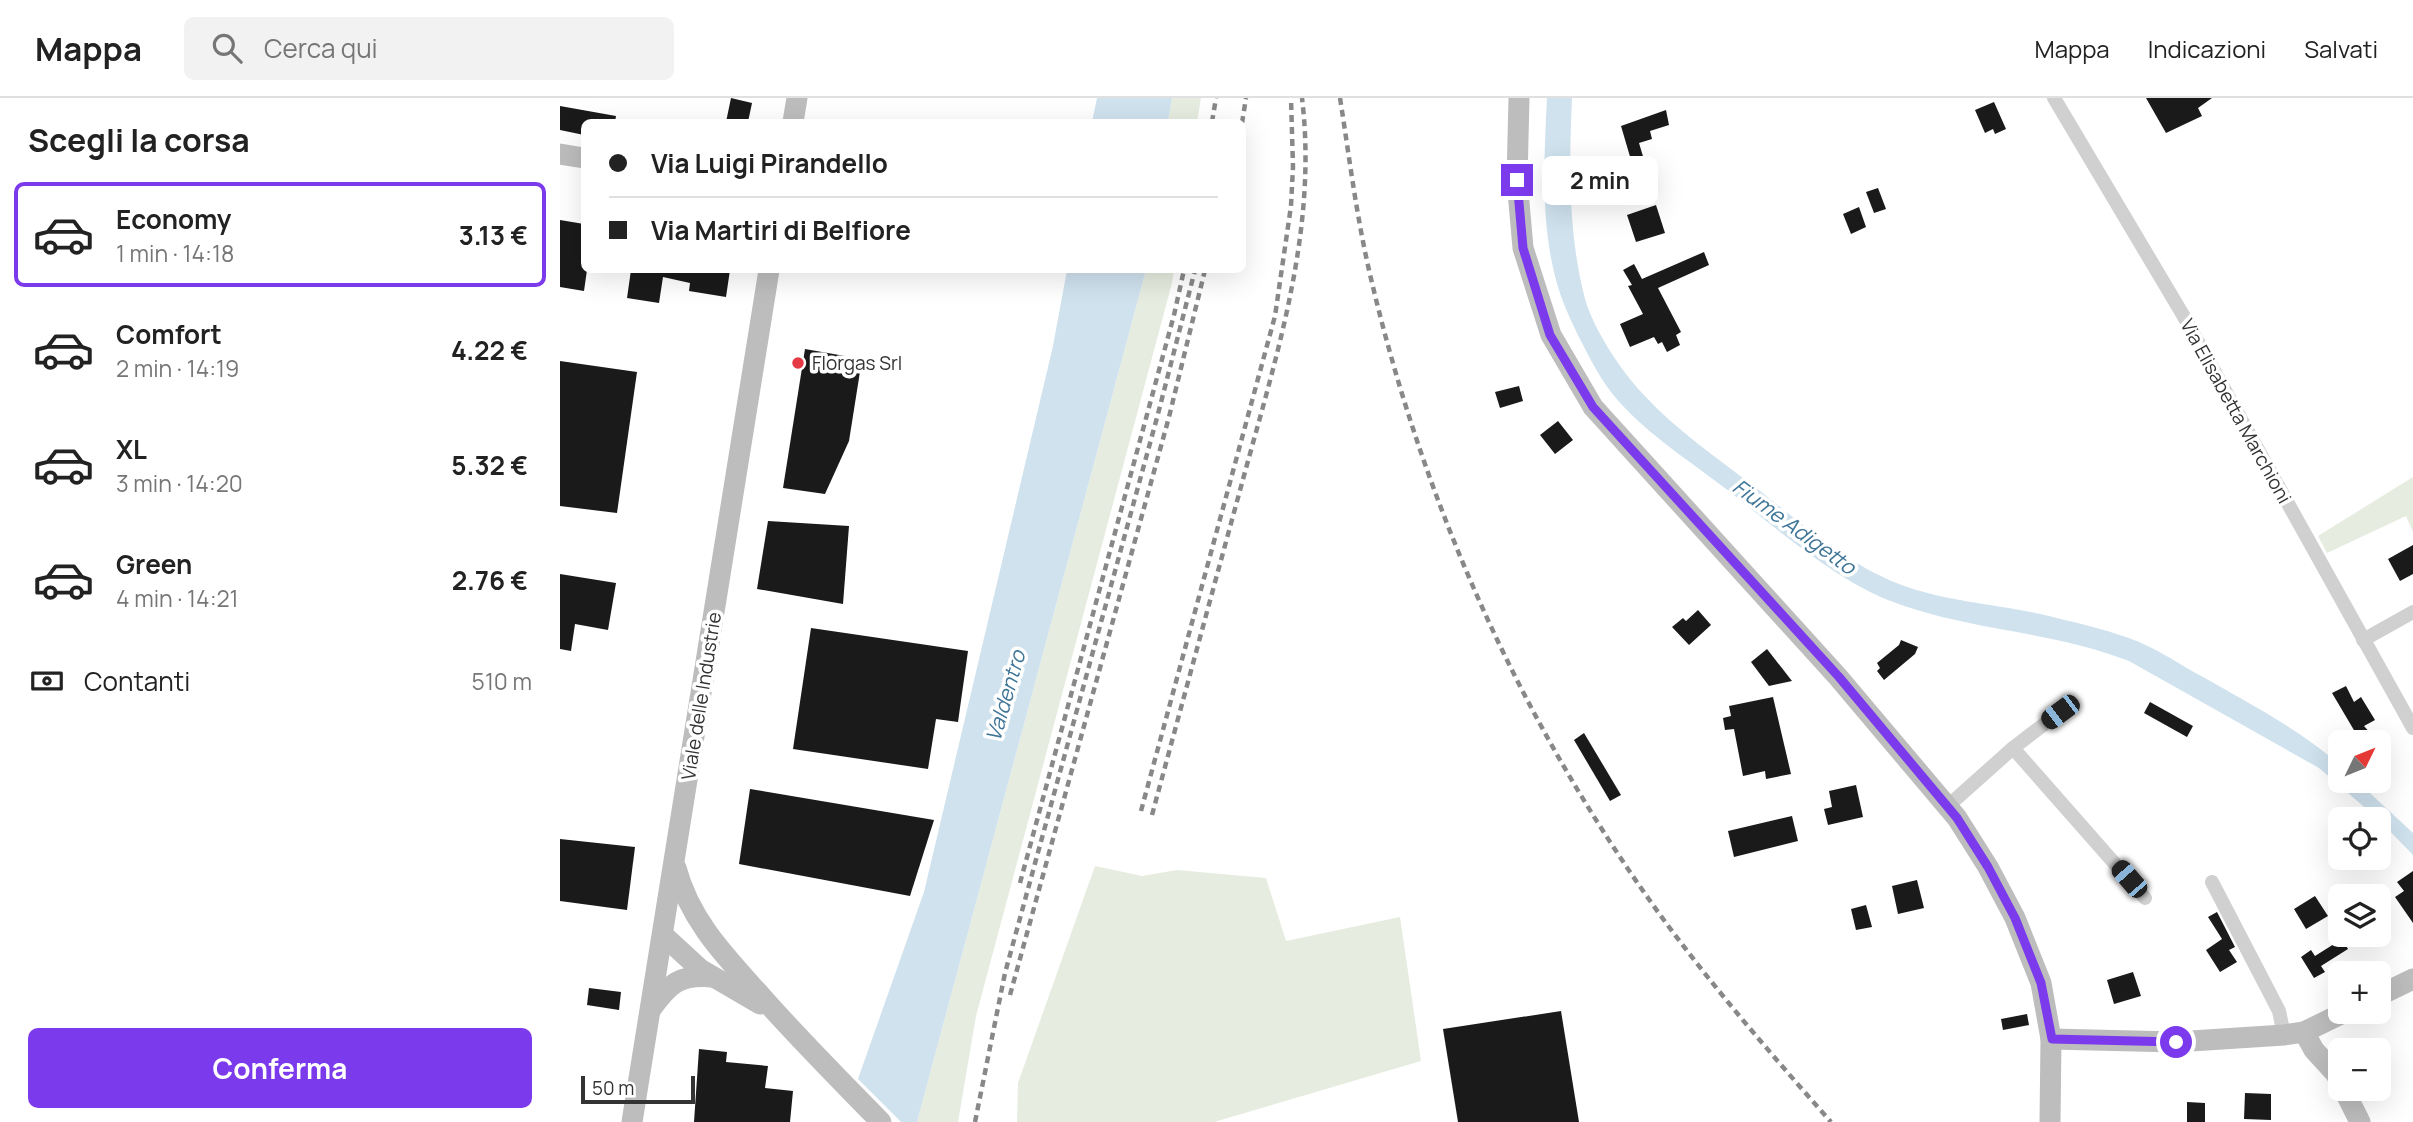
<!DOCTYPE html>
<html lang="it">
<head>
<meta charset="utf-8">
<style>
	:root { --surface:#fff; --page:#f2f2f2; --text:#222; --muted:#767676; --line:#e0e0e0; --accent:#7c3aed }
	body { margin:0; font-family:Manrope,sans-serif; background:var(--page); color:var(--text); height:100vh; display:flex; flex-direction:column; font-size:26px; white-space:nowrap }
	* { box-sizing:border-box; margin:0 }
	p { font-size:23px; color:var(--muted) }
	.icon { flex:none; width:38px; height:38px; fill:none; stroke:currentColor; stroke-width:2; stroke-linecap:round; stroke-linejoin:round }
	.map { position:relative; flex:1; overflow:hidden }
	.side { display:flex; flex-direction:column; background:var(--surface); width:560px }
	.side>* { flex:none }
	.banner { position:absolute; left:21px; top:21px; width:665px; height:154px; border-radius:10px; box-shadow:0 7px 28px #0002; display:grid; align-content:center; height:154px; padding:0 28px; background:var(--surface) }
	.needle { width:46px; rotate:47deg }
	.tools { position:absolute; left:1768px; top:632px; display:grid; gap:14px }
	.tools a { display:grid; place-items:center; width:63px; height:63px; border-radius:10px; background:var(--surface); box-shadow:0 7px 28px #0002; font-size:35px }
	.scale { position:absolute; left:21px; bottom:18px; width:114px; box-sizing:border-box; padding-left:7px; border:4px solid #333; border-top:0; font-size:19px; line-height:24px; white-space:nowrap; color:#333; -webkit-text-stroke:5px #fff; paint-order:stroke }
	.end { position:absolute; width:32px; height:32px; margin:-16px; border:9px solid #7c3aed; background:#fff; box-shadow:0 0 0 4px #fff }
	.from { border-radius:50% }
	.bubble { position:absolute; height:49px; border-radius:10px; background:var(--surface); box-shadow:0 7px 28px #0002; font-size:23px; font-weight:700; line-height:49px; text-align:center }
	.car { position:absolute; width:21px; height:42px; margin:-21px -10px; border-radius:9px; box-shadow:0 0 5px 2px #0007; background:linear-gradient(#222 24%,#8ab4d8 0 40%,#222 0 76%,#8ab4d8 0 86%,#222 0) }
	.banner b { display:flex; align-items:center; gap:24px; height:66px; font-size:26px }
	.banner b+b { border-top:2px solid var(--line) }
	.banner i { width:18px; height:18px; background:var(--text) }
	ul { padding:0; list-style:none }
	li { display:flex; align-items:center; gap:21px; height:105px; margin:0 14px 10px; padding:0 14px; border:4px solid transparent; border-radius:10px }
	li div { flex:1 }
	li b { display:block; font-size:26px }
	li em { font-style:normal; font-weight:700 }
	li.current { border-color:var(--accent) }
	li>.icon { width:63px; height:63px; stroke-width:1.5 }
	h2 { padding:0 28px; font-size:32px; line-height:84px }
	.pay { display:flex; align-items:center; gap:18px; height:77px; padding:0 28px; font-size:26px }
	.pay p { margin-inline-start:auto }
	.action { display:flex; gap:14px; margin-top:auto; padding:14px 28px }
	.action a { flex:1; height:80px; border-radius:10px; background:var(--accent); color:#fff; font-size:28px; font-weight:700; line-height:80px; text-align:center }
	header { display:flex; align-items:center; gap:42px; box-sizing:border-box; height:98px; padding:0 35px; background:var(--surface); border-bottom:2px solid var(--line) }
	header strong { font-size:33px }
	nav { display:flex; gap:38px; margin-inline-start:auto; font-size:24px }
	.search { width:490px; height:63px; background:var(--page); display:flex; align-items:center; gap:18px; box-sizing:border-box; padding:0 24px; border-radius:10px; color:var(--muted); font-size:26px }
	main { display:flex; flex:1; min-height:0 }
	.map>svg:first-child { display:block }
</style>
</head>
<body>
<header>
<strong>Mappa</strong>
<div class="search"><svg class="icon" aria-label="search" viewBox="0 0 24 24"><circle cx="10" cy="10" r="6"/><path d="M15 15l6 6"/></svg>Cerca qui</div>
<nav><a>Mappa</a><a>Indicazioni</a><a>Salvati</a></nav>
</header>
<main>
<section class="side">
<h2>Scegli la corsa</h2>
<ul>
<li class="current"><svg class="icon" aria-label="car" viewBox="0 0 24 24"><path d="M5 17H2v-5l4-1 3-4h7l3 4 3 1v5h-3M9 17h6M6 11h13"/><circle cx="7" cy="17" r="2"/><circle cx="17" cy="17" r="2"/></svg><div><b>Economy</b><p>1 min · 14:18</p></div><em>3.13 €</em></li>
<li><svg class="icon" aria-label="car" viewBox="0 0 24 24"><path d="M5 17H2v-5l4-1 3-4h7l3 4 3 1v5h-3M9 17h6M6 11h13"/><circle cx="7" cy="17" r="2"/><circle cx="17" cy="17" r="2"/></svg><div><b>Comfort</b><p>2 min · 14:19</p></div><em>4.22 €</em></li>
<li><svg class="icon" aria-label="car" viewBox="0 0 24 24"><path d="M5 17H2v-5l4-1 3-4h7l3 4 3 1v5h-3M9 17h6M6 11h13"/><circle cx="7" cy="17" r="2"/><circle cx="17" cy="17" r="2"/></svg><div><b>XL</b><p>3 min · 14:20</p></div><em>5.32 €</em></li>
<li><svg class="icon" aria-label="car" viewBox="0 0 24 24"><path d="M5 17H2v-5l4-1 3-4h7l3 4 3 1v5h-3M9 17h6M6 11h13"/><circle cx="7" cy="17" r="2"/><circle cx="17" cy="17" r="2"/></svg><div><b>Green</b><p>4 min · 14:21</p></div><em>2.76 €</em></li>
</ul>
<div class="pay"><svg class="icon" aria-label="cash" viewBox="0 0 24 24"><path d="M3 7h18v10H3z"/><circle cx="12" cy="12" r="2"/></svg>Contanti<p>510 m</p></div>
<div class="action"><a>Conferma</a></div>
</section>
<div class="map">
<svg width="1853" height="1024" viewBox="0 0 1853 1024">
	<rect width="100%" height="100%" fill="#fff"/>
	<g fill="#e6ecdf">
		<polygon points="612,0 641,0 637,24 608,24"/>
		<polygon points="586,172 614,172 612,185 416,918 398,1024 357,1024"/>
		<polygon points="1853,379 1853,434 1846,418 1767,455 1758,438"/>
		<polygon points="535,768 582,778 617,772 706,780 726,843 840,819 861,963 654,1024 457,1024 458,985"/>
	</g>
	<g fill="#cfe2ee">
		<polygon points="537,0 612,0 608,24 532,24"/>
		<path d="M987 0H1012C1009 66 1008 136 1025 201 1034 232 1061 273 1083 296 1116 332 1157 360 1195 389 1241 425 1285 465 1339 486 1389 505 1442 506 1493 519 1521 526 1552 533 1579 544 1601 553 1622 568 1643 579 1690 606 1739 631 1780 667V682L1797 683 1853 735V757L1818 721 1759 670 1569 563C1491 532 1406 533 1328 502 1277 482 1219 433 1175 398 1139 369 1096 343 1064 309 1047 292 1034 269 1023 247 1014 229 1004 209 998 189 980 128 984 62 987 0Z"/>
		<polygon points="507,172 586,172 357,1024 341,1024 298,981 364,794 493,248"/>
	</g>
	<g fill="#1a1a1a">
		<polygon points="171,0 192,5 188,24 166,24"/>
		<polygon points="1586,0 1652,0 1638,10 1642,18 1606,35"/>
		<polygon points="1434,4 1446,31 1435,36 1433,31 1425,35 1415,12"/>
		<polygon points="0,8 56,18 55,24 24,24 24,37 0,32"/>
		<polygon points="1106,12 1109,27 1090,33 1092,41 1079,45 1088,75 1076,79 1061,28"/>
		<polygon points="1318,90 1326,111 1314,115 1306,94"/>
		<polygon points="1096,107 1105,135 1076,144 1067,117"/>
		<polygon points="1299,109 1306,129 1291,136 1283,116"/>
		<polygon points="0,122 24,126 24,172 27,172 24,193 0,189"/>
		<polygon points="1144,154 1149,167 1098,190 1121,234 1116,237 1120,247 1107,254 1102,244 1098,246 1094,239 1070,249 1060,226 1083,216 1068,188 1072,187 1063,172 1074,166 1082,181"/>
		<polygon points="71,172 170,172 166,199 129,193 130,185 103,179 99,205 67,200"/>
		<polygon points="245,251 302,261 289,343 265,396 223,390"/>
		<polygon points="0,263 77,274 57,415 0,408"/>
		<polygon points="959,288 963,303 940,310 935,294"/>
		<polygon points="998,323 1013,342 995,356 980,337"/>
		<polygon points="208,423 289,428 283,506 197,491"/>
		<polygon points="1853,447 1853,476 1840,483 1828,461"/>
		<polygon points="0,476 56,485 48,532 15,526 11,553 0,551"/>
		<polygon points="1138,512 1151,527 1129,547 1112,529 1123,520 1126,523"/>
		<polygon points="251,530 408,553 398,624 376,621 368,671 233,651"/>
		<polygon points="1341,542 1358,549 1355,556 1324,582 1317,573 1320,570 1317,565 1339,547"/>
		<polygon points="1207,551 1232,583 1209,588 1191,564"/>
		<polygon points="1786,588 1794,604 1801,599 1815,622 1804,628 1818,644 1801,644 1772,595"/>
		<polygon points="1213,599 1231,676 1206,681 1205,673 1183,678 1174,631 1165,632 1163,620 1171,618 1169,608"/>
		<polygon points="1590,604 1633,628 1627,639 1584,615"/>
		<polygon points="1024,635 1061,697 1050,703 1014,642"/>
		<polygon points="1296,687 1303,719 1268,727 1264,711 1272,709 1269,693"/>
		<polygon points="190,691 374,722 350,798 179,766"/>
		<polygon points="1232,718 1238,743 1174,759 1168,733"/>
		<polygon points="0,741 75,749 67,812 0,803"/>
		<polygon points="1853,773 1853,825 1835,799 1844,793 1837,784"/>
		<polygon points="1357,782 1364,810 1338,816 1332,788"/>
		<polygon points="1755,798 1768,818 1746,831 1734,811"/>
		<polygon points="1306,807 1312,829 1296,832 1291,811"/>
		<polygon points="1657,814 1675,849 1669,852 1677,864 1660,874 1646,852 1662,841 1648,819"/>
		<polygon points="1782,841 1788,851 1761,868 1765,874 1754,880 1741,859 1751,852 1755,858"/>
		<polygon points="1573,874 1581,898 1554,906 1547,882"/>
		<polygon points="29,890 61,894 59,912 27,907"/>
		<polygon points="1001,913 1019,1024 898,1024 883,931"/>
		<polygon points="1467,916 1469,927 1443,932 1441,921"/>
		<polygon points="139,951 167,954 166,964 208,968 205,990 233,993 230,1024 134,1024"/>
		<polygon points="1685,995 1711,996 1711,1022 1684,1021"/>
		<polygon points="1627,1004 1645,1005 1645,1024 1627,1024"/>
	</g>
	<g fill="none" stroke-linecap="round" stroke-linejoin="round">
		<g stroke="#d0d0d0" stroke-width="14">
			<polyline points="1494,0 1623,217 1853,630"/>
			<polyline points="1803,542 1853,514"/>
			<polyline points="1453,650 1585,800"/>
			<polyline points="1388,708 1453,650 1500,614"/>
			<polyline points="1652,784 1719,913 1724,937"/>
		</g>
		<g stroke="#bdbdbd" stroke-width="21">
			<polyline points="959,0 957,82 963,150 991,237 1033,309 1278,579 1397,720 1428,769 1455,820 1481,885 1491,941 1490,1024"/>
			<polyline points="233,24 237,0"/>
			<polyline points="0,56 24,60"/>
			<path d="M116 770C130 823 166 859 202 899 240 942 281 983 321 1024"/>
			<polyline points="103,837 140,871 200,906"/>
			<polyline points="1818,898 1853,881"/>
			<path d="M91 911C110 885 120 876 153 879"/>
			<polyline points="1744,934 1754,952 1776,976 1780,984"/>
			<polyline points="1491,941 1616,944 1724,937 1744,934 1785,914"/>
			<polyline points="1783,990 1800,1024"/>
			<polyline points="72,1024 209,172"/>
		</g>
		<g stroke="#888" stroke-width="4.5" stroke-dasharray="7 5" stroke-linecap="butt">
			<path d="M780 0C789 57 796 115 809 172 862 403 959 621 1098 814 1151 887 1211 956 1271 1024"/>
			<polyline points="652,24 656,0"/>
			<polyline points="682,25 686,0"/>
			<polyline points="581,713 715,218 731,108 733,69 731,0"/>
			<path d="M592 717C622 606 652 495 682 385 716 259 758 132 742 0"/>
			<polyline points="460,785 614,217 624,172"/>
			<polyline points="450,897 609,319 645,172"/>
			<polyline points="415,1024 445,875 598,316 635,172"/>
		</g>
	</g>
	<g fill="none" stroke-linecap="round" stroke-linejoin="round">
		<polyline stroke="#7c3aed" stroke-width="9" points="957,82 963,150 990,237 1033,309 1279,579 1397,720 1428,769 1455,820 1481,885 1492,941 1616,944"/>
	</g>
	<circle fill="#e63946" stroke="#fff" stroke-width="2.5" cx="238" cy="265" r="7"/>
	<g text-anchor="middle" stroke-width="7" stroke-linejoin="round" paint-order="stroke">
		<g font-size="19" fill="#333" stroke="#fff" text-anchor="start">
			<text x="252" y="272">Florgas Srl</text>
		</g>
		<g font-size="19" fill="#333" stroke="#fff">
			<text transform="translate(1676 313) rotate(61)" y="7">Via Elisabetta Marchioni</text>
			<text transform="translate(141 598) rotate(-81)" y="7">Viale delle Industrie</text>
		</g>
		<g font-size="21" font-style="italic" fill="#3f7597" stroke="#fff">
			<text transform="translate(1234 429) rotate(36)" y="7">Fiume Adigetto</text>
			<text transform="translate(446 598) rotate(-74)" y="7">Valdentro</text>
		</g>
	</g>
</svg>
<div class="tools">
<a><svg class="needle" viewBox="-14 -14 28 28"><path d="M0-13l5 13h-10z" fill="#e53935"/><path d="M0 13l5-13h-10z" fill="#767676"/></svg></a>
<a><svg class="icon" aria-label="locate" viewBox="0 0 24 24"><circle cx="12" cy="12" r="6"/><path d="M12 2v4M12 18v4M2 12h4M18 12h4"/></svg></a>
<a><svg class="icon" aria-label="layers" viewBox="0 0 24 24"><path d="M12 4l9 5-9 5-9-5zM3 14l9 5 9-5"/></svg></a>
<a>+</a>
<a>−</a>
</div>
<div class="scale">50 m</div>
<i class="end from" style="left:1616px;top:944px"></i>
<i class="end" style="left:957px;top:82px"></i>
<div class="bubble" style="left:982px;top:58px;width:116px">2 min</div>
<i class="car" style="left:1500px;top:614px;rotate:233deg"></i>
<i class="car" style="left:1569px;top:781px;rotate:319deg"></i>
<div class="banner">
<b><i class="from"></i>Via Luigi Pirandello</b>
<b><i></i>Via Martiri di Belfiore</b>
</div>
</div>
</main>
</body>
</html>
